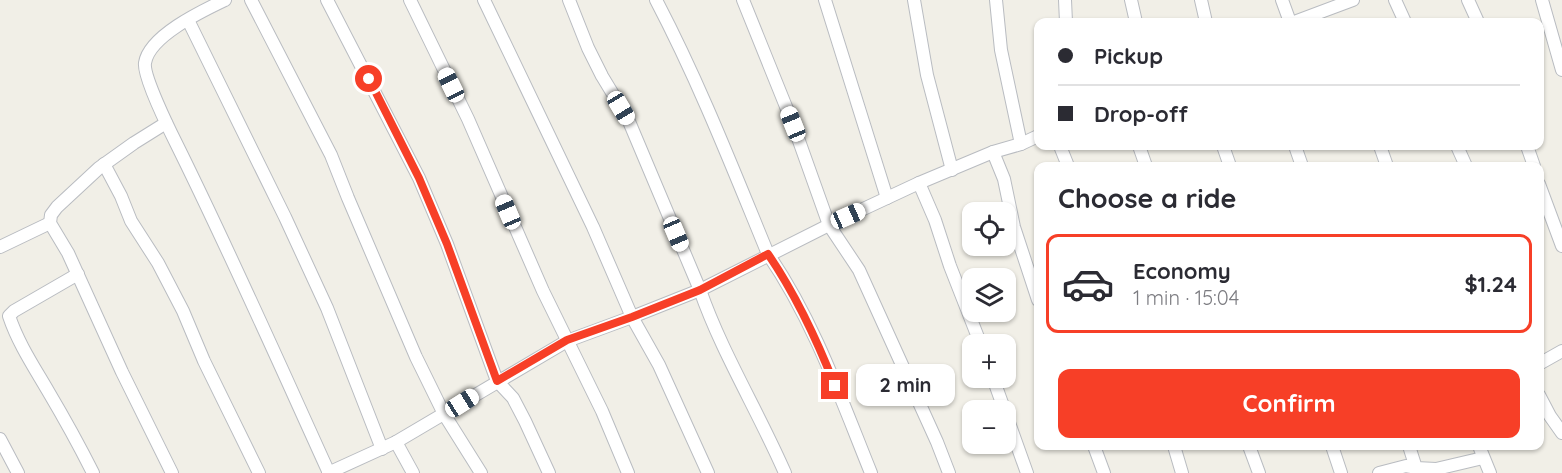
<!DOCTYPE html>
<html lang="en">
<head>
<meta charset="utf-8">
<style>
	:root { --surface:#fff; --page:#f7f7f7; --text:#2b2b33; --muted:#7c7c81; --line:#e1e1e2; --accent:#f73f27 }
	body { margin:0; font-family:Quicksand,sans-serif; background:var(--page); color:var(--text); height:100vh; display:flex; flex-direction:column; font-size:22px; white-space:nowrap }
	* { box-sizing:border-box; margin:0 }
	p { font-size:20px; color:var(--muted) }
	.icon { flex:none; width:33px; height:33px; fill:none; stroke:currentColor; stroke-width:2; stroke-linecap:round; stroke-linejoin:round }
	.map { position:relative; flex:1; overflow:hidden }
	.details { position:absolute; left:1034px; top:162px; width:510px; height:288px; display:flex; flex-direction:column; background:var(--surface); border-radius:12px; box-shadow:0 2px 4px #0004 }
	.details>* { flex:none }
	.guide { position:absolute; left:1034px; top:18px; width:510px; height:132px; border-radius:12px; box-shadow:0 2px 4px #0004; display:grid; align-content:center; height:132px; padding:0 24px; background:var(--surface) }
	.fabs { position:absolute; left:962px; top:202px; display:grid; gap:12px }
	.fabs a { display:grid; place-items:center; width:54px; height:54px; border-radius:12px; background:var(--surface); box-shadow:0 2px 4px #0004; font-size:30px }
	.end { position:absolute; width:27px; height:27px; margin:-14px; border:8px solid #f73f27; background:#fff; box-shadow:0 0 0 3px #fff }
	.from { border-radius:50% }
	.bubble { position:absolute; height:42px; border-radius:12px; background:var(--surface); box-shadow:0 2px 4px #0004; font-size:20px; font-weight:700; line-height:42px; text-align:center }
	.car { position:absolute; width:18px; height:36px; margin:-18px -9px; border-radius:8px; box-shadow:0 0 4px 2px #0007; background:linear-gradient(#fff 24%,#345 0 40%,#fff 0 76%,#345 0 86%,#fff 0) }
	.guide b { display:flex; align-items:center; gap:21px; height:57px; font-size:22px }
	.guide b+b { border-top:2px solid var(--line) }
	.guide i { width:15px; height:15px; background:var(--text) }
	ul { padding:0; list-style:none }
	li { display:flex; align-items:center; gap:18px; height:99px; margin:0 12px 9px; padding:0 12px; border:3px solid transparent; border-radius:12px }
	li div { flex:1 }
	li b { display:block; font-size:22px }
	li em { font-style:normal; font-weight:700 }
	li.active { border-color:var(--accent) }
	li>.icon { width:54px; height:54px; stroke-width:1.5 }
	h2 { padding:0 24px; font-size:27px; line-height:72px }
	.button { display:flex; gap:12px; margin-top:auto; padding:12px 24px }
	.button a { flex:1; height:69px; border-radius:12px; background:var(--accent); color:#fff; font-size:24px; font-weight:700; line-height:69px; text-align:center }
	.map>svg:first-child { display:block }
</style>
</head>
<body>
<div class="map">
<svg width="1562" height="473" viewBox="0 0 1562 473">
	<rect width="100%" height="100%" fill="#f1efe7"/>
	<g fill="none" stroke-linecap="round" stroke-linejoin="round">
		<defs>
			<g id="minor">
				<path d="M225 0C202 11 149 36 145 63 143 76 169 129 176 143 230 252 279 363 329 473"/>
				<polyline points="251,0 331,155 348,198 416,357 444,414 481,473"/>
				<polyline points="327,0 419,178 447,244 497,381 513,398 525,421 549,473"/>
				<polyline points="410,0 468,119 543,291 602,411 628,473"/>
				<polyline points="484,0 593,227 632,317 659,365 708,473"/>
				<path d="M569 0 588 48 602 76 628 119 700 290C722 353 758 411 785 473"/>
				<path d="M656 0C699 82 733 169 768 254 814 321 841 399 871 473"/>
				<polyline points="743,0 793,124 829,225 859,270 937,442 949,473"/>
				<polyline points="825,0 887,198"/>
				<polyline points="914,0 927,75 952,170"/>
				<polyline points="996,0 1001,50 1021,144"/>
				<polyline points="1065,0 1066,22"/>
				<polyline points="1131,0 1136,22"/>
				<polyline points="1201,0 1206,22"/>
				<polyline points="1282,0 1290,22"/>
				<polyline points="1395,0 1405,22"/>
				<polyline points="1468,0 1478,22"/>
				<polyline points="1542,0 1562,70"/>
				<polyline points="188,20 285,217 327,308 382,449"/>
				<polyline points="1294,22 1353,0"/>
				<polyline points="166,123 134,143 99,168 57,207 51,215 50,223 68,253 122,372 172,473"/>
				<polyline points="1060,146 1068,166"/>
				<polyline points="1139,146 1146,166"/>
				<polyline points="1223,146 1230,166"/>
				<polyline points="1295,146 1302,166"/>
				<polyline points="1380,146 1387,166"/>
				<polyline points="1457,146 1466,166"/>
				<polyline points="1527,146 1534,166"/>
				<polyline points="993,152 1004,179 1014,227 1038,300"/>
				<polyline points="104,164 121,196 131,221 158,263 183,311 204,361 259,473"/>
				<polyline points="919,183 935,220 950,266 981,345"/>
				<polyline points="1539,184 1562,246"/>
				<polyline points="0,247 50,223"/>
				<path d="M78 274 14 311 9 316C18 343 34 367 48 391 64 418 79 445 93 473"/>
				<polyline points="1539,364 1562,351"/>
				<polyline points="993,378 1027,473"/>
				<polyline points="1539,395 1550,416 1562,433"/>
				<polyline points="0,439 18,473"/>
				<polyline points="396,442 413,473"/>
				<polyline points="1094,446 1104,473"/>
				<polyline points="1174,446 1182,473"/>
				<polyline points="1249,446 1259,473"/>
				<polyline points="1332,446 1341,473"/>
				<polyline points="1409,446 1416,468 1436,469 1483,458"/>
				<polyline points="1479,446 1490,473"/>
				<polyline points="328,473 396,442 567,341 632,317 700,290 829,225 919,183 993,152 1021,144 1038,136"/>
				<polyline points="1379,473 1406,466 1416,468 1418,473"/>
			</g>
		</defs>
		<use href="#minor" stroke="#b9bcc1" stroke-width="14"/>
		<use href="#minor" stroke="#fff" stroke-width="12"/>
	</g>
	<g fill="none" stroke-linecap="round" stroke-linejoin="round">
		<path stroke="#f73f27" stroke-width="8" d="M369 79 419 178 447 244 497 381 567 340 632 317 700 290 768 254C796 295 817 340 835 386"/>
	</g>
</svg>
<div class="fabs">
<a><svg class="icon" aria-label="locate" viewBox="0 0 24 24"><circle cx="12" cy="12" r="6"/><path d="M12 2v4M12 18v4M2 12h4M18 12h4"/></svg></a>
<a><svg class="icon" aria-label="layers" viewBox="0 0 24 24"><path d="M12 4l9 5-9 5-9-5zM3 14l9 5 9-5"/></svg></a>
<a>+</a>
<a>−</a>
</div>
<i class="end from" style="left:369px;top:79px"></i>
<i class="end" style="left:835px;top:386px"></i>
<div class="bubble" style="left:856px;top:364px;width:99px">2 min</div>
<i class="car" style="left:451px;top:85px;rotate:334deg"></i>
<i class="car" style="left:621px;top:108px;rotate:149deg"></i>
<i class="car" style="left:793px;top:124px;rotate:338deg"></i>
<i class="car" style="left:508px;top:212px;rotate:337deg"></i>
<i class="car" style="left:848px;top:216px;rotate:66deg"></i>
<i class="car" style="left:676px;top:234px;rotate:157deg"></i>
<i class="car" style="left:462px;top:403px;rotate:58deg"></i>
<div class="guide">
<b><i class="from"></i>Pickup</b>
<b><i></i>Drop-off</b>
</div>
<section class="details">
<h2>Choose a ride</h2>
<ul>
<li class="active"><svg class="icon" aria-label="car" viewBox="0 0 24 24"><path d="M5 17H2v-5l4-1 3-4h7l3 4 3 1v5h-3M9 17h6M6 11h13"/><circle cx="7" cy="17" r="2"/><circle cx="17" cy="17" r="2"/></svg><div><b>Economy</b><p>1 min · 15:04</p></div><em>$1.24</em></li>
</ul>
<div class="button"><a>Confirm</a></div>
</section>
</div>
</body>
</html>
